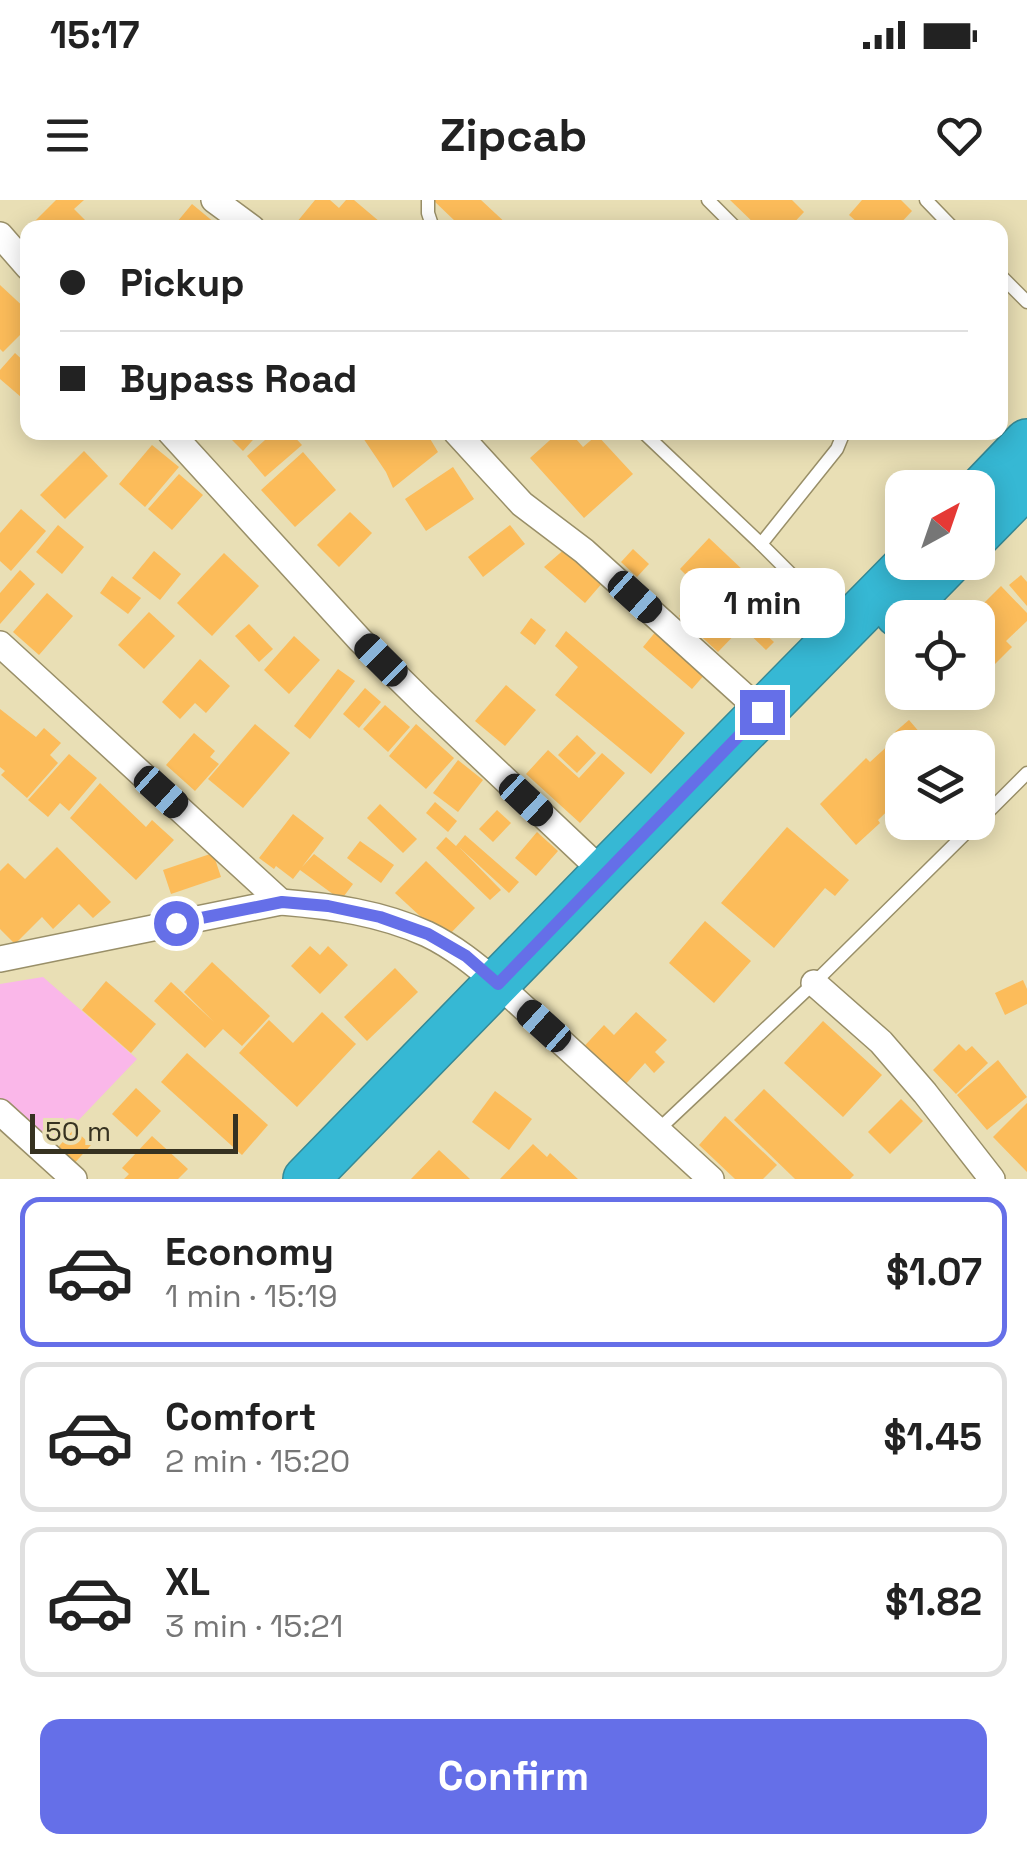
<!DOCTYPE html>
<html lang="en">
<head>
<meta charset="utf-8">
<style>
	:root { --surface:#fff; --page:#f6f6f6; --text:#222; --muted:#767676; --line:#e0e0e0; --accent:#656fe8 }
	body { margin:0; font-family:"Space Grotesk",sans-serif; background:var(--page); color:var(--text); height:100vh; display:flex; flex-direction:column; font-size:38px; white-space:nowrap }
	* { box-sizing:border-box; margin:0 }
	p { font-size:32px; color:var(--muted) }
	.icon { flex:none; width:55px; height:55px; fill:none; stroke:currentColor; stroke-width:2; stroke-linecap:round; stroke-linejoin:round }
	.map { position:relative; height:979px; overflow:hidden }
	.drawer { display:flex; flex-direction:column; background:var(--surface); flex:1 }
	.drawer>* { flex:none }
	.banner { position:absolute; left:20px; top:20px; width:988px; height:220px; border-radius:20px; box-shadow:0 5px 25px #0003; display:grid; align-content:center; height:220px; padding:0 40px; background:var(--surface) }
	.needle { width:65px; rotate:40deg }
	.controls { position:absolute; left:885px; top:270px; display:grid; gap:20px }
	.controls a { display:grid; place-items:center; width:110px; height:110px; border-radius:20px; background:var(--surface); box-shadow:0 5px 25px #0003; font-size:50px }
	.scale { position:absolute; left:30px; bottom:25px; width:208px; box-sizing:border-box; padding-left:10px; border:5px solid #363221; border-top:0; font-size:28px; line-height:35px; white-space:nowrap; color:#363221; -webkit-text-stroke:8px #e9dfb5; paint-order:stroke }
	.end { position:absolute; width:45px; height:45px; margin:-22px; border:12px solid #656fe8; background:#fff; box-shadow:0 0 0 5px #fff }
	.from { border-radius:50% }
	.bubble { position:absolute; height:70px; border-radius:20px; background:var(--surface); box-shadow:0 5px 25px #0003; font-size:32px; font-weight:800; line-height:70px; text-align:center }
	.car { position:absolute; width:30px; height:60px; margin:-30px -15px; border-radius:12px; box-shadow:0 0 8px 2px #0007; background:linear-gradient(#222 24%,#8ab4d8 0 40%,#222 0 76%,#8ab4d8 0 86%,#222 0) }
	.banner b { display:flex; align-items:center; gap:35px; height:95px; font-size:38px }
	.banner b+b { border-top:2px solid var(--line) }
	.banner i { width:25px; height:25px; background:var(--text) }
	ul { padding:18px 0 0; list-style:none }
	li { display:flex; align-items:center; gap:30px; height:150px; margin:0 20px 15px; padding:0 20px; border:5px solid var(--line); border-radius:20px }
	li div { flex:1 }
	li b { display:block; font-size:38px }
	li em { font-style:normal; font-weight:800 }
	li.current { border-color:var(--accent) }
	li>.icon { width:90px; height:90px; stroke-width:1.5 }
	.cta { display:flex; gap:20px; margin-top:auto; padding:20px 40px }
	.cta a { flex:1; height:115px; border-radius:20px; background:var(--accent); color:#fff; font-size:40px; font-weight:800; line-height:115px; text-align:center }
	.status { display:flex; justify-content:space-between; align-items:center; height:70px; padding:0 50px; background:var(--surface); direction:ltr }
	.status svg { height:28px; fill:currentColor }
	header { display:flex; justify-content:space-between; align-items:center; height:130px; padding:0 40px; background:var(--surface); font-size:45px; font-weight:800 }
	.map>svg:first-child { display:block }
</style>
</head>
<body>
<div class="status"><b>15:17</b><svg viewBox="0 0 49 12"><path d="M0 12V9h3v3zM5 12V6h3v6zM10 12V3h3v9zM15 12V0h3v12zM26 1h20v11H26zM47 4h2v5h-2z"/></svg></div>
<header><svg class="icon" aria-label="menu" viewBox="0 0 24 24"><path d="M4 6h16M4 12h16M4 18h16"/></svg>Zipcab<svg class="icon" aria-label="heart" viewBox="0 0 24 24"><path d="M12 20l-8-8c-3-5 5-10 8-4 3-6 11-1 8 4z"/></svg></header>
<div class="map">
<svg width="1027" height="979" viewBox="0 0 1027 979">
	<rect width="100%" height="100%" fill="#e9dfb5"/>
	<polygon fill="#fab7e9" points="43,777 137,859 51,949 0,901 0,784"/>
	<g fill="#fcbc5a">
		<polygon points="56,0 84,0 74,9 93,28 28,28"/>
		<polygon points="315,0 330,0 339,8 346,0 354,0 380,22 375,28 292,28"/>
		<polygon points="433,0 481,0 511,28 451,28 456,22"/>
		<polygon points="730,0 792,0 804,12 789,28 759,28"/>
		<polygon points="862,0 901,0 912,11 896,28 864,28 849,15"/>
		<polygon points="192,4 221,28 172,28"/>
		<polygon points="0,85 28,111 28,127 3,152 0,149"/>
		<polygon points="15,153 28,165 28,190 21,197 0,179 0,170"/>
		<polygon points="224,232 260,232 243,251"/>
		<polygon points="274,232 290,232 302,245 265,277 247,256"/>
		<polygon points="359,232 426,232 438,252 393,288 386,272"/>
		<polygon points="559,232 570,232 583,247 597,235 633,274 584,318 530,258"/>
		<polygon points="152,245 179,267 145,307 119,284"/>
		<polygon points="84,251 108,276 65,319 40,295"/>
		<polygon points="303,252 336,290 295,327 261,290"/>
		<polygon points="453,267 474,299 426,331 405,299"/>
		<polygon points="179,274 203,295 172,330 148,309"/>
		<polygon points="21,309 46,331 11,371 0,361 0,333"/>
		<polygon points="350,312 372,333 339,367 317,345"/>
		<polygon points="58,325 84,347 62,374 36,352"/>
		<polygon points="510,325 525,344 483,377 468,357"/>
		<polygon points="709,338 782,407 761,430 774,442 766,450 742,427 718,452 679,416 702,391 680,369"/>
		<polygon points="567,347 604,381 585,403 544,367"/>
		<polygon points="633,349 649,364 637,377 621,362"/>
		<polygon points="154,351 181,374 160,400 132,378"/>
		<polygon points="224,353 259,386 212,436 177,403"/>
		<polygon points="20,370 35,384 0,424 0,393"/>
		<polygon points="1021,375 1027,382 1027,406 1009,385"/>
		<polygon points="112,376 141,398 128,414 100,393"/>
		<polygon points="1001,386 1027,413 1027,421 1006,441 1012,447 985,474 978,466 978,441 992,426 976,411"/>
		<polygon points="47,393 73,416 39,455 13,432"/>
		<polygon points="149,412 175,436 144,469 118,445"/>
		<polygon points="531,418 546,430 535,445 520,433"/>
		<polygon points="249,424 273,449 259,462 235,436"/>
		<polygon points="657,430 706,473 692,489 643,447"/>
		<polygon points="566,431 685,533 651,574 555,495 578,467 555,446"/>
		<polygon points="294,436 320,460 289,494 264,470"/>
		<polygon points="200,459 230,486 206,513 195,503 180,519 162,502"/>
		<polygon points="338,469 355,481 310,539 294,526"/>
		<polygon points="506,485 536,510 505,546 475,521"/>
		<polygon points="365,488 381,502 359,528 343,514"/>
		<polygon points="385,505 410,527 388,552 363,529"/>
		<polygon points="0,509 36,537 44,528 61,543 50,555 58,563 27,598 1,575 5,571 0,567"/>
		<polygon points="909,520 933,548 908,548 895,532"/>
		<polygon points="255,524 290,553 243,608 208,579"/>
		<polygon points="416,524 454,558 426,589 389,556"/>
		<polygon points="194,533 215,551 210,557 219,564 195,591 166,565"/>
		<polygon points="577,535 596,553 577,573 558,555"/>
		<polygon points="893,541 902,552 902,597 878,620 880,623 856,645 820,604 866,558 870,562"/>
		<polygon points="548,550 579,578 602,553 625,573 580,623 526,574"/>
		<polygon points="69,554 97,578 69,611 60,603 48,617 28,600"/>
		<polygon points="458,560 483,580 458,612 433,593"/>
		<polygon points="100,583 146,627 152,620 174,640 136,680 70,618"/>
		<polygon points="435,602 457,621 448,632 426,613"/>
		<polygon points="380,604 417,639 403,653 367,618"/>
		<polygon points="497,610 511,623 493,642 479,629"/>
		<polygon points="293,614 324,638 302,667 314,654 353,684 341,700 300,670 293,679 276,666 274,669 259,658"/>
		<polygon points="787,627 849,680 835,696 825,688 774,748 721,703"/>
		<polygon points="537,632 558,651 536,676 515,658"/>
		<polygon points="465,635 519,682 509,693 459,647 501,690 490,700 436,648 446,637 456,646"/>
		<polygon points="360,641 394,665 381,683 347,658"/>
		<polygon points="57,647 111,702 93,718 79,704 53,729 42,717 15,744 0,729 0,671 8,663 25,679"/>
		<polygon points="213,653 221,677 171,694 163,670"/>
		<polygon points="426,661 475,708 445,739 395,693"/>
		<polygon points="705,721 751,761 714,803 669,763"/>
		<polygon points="310,746 320,755 328,746 348,765 320,794 291,766"/>
		<polygon points="212,762 270,816 242,846 223,829 205,848 154,801 171,782 214,822 184,792"/>
		<polygon points="395,768 418,792 367,841 344,817"/>
		<polygon points="1023,780 1027,789 1027,804 1005,815 995,793"/>
		<polygon points="106,781 156,824 131,853 82,810"/>
		<polygon points="322,812 356,844 297,907 239,853 269,820 293,843"/>
		<polygon points="636,812 667,840 655,852 665,862 654,873 645,863 624,886 576,855 604,825 614,835"/>
		<polygon points="823,821 882,875 843,917 784,863"/>
		<polygon points="959,844 966,851 972,846 988,863 956,894 933,870"/>
		<polygon points="187,853 268,925 242,955 161,882"/>
		<polygon points="998,860 1027,897 987,930 957,895"/>
		<polygon points="136,888 161,911 137,937 112,914"/>
		<polygon points="764,889 854,975 850,979 795,979 734,920"/>
		<polygon points="495,891 532,919 509,950 472,922"/>
		<polygon points="901,899 923,921 890,954 868,932"/>
		<polygon points="1027,903 1027,972 993,937"/>
		<polygon points="725,916 777,965 763,979 735,979 699,945"/>
		<polygon points="74,929 91,945 71,967 54,952"/>
		<polygon points="152,936 188,969 178,979 124,979 129,974 122,968"/>
		<polygon points="533,944 547,957 550,953 578,979 500,979"/>
		<polygon points="439,950 470,979 411,979"/>
	</g>
	<g fill="none" stroke-linecap="round" stroke-linejoin="round">
		<defs>
			<g id="lane">
				<polyline points="428,0 428,13 433,28"/>
				<polyline points="708,0 736,28"/>
				<polyline points="926,0 953,28"/>
				<polyline points="1000,75 1027,102"/>
				<polyline points="643,232 761,344 839,422"/>
				<polyline points="761,344 837,249 844,232"/>
				<polyline points="978,622 1027,573"/>
				<polyline points="658,930 814,783 977,622"/>
			</g>
			<g id="street">
				<polyline points="214,0 252,28"/>
				<polyline points="0,35 28,67"/>
				<polyline points="170,232 360,440 423,502 604,673"/>
				<polyline points="456,232 522,304 584,351 762,512"/>
				<polyline points="0,444 281,702"/>
				<path d="M0 759 281 702C331 706 381 713 427 734 454 747 476 765 498 784L711 979"/>
				<polyline points="814,783 881,842 925,893 992,979"/>
				<polyline points="0,912 74,979"/>
			</g>
			<g id="highway">
				<polyline points="978,293 1027,242"/>
				<polyline points="978,334 1027,284"/>
				<polyline points="898,414 949,362"/>
				<polyline points="306,979 604,673 910,362"/>
			</g>
		</defs>
		<use href="#lane" stroke="#998f68" stroke-width="15"/>
		<use href="#street" stroke="#998f68" stroke-width="28"/>
		<use href="#highway" stroke="#368995" stroke-width="48"/>
		<use href="#lane" stroke="#fff" stroke-width="12"/>
		<use href="#street" stroke="#fff" stroke-width="25"/>
		<use href="#highway" stroke="#36b8d4" stroke-width="45"/>
	</g>
	<g fill="none" stroke-linecap="round" stroke-linejoin="round">
		<polyline stroke="#656fe8" stroke-width="12" points="176,723 282,702 328,706 380,717 428,734 466,756 498,784 762,512"/>
	</g>
</svg>
<div class="controls">
<a><svg class="needle" viewBox="-14 -14 28 28"><path d="M0-13l5 13h-10z" fill="#e53935"/><path d="M0 13l5-13h-10z" fill="#767676"/></svg></a>
<a><svg class="icon" aria-label="locate" viewBox="0 0 24 24"><circle cx="12" cy="12" r="6"/><path d="M12 2v4M12 18v4M2 12h4M18 12h4"/></svg></a>
<a><svg class="icon" aria-label="layers" viewBox="0 0 24 24"><path d="M12 4l9 5-9 5-9-5zM3 14l9 5 9-5"/></svg></a>
</div>
<div class="scale">50 m</div>
<i class="end from" style="left:176px;top:723px"></i>
<i class="end" style="left:762px;top:512px"></i>
<div class="bubble" style="left:680px;top:368px;width:165px">1 min</div>
<i class="car" style="left:635px;top:397px;rotate:132deg"></i>
<i class="car" style="left:381px;top:460px;rotate:315deg"></i>
<i class="car" style="left:161px;top:592px;rotate:132deg"></i>
<i class="car" style="left:526px;top:600px;rotate:133deg"></i>
<i class="car" style="left:544px;top:826px;rotate:312deg"></i>
<div class="banner">
<b><i class="from"></i>Pickup</b>
<b><i></i>Bypass Road</b>
</div>
</div>
<section class="drawer">
<ul>
<li class="current"><svg class="icon" aria-label="car" viewBox="0 0 24 24"><path d="M5 17H2v-5l4-1 3-4h7l3 4 3 1v5h-3M9 17h6M6 11h13"/><circle cx="7" cy="17" r="2"/><circle cx="17" cy="17" r="2"/></svg><div><b>Economy</b><p>1 min · 15:19</p></div><em>$1.07</em></li>
<li><svg class="icon" aria-label="car" viewBox="0 0 24 24"><path d="M5 17H2v-5l4-1 3-4h7l3 4 3 1v5h-3M9 17h6M6 11h13"/><circle cx="7" cy="17" r="2"/><circle cx="17" cy="17" r="2"/></svg><div><b>Comfort</b><p>2 min · 15:20</p></div><em>$1.45</em></li>
<li><svg class="icon" aria-label="car" viewBox="0 0 24 24"><path d="M5 17H2v-5l4-1 3-4h7l3 4 3 1v5h-3M9 17h6M6 11h13"/><circle cx="7" cy="17" r="2"/><circle cx="17" cy="17" r="2"/></svg><div><b>XL</b><p>3 min · 15:21</p></div><em>$1.82</em></li>
</ul>
<div class="cta"><a>Confirm</a></div>
</section>
</body>
</html>
